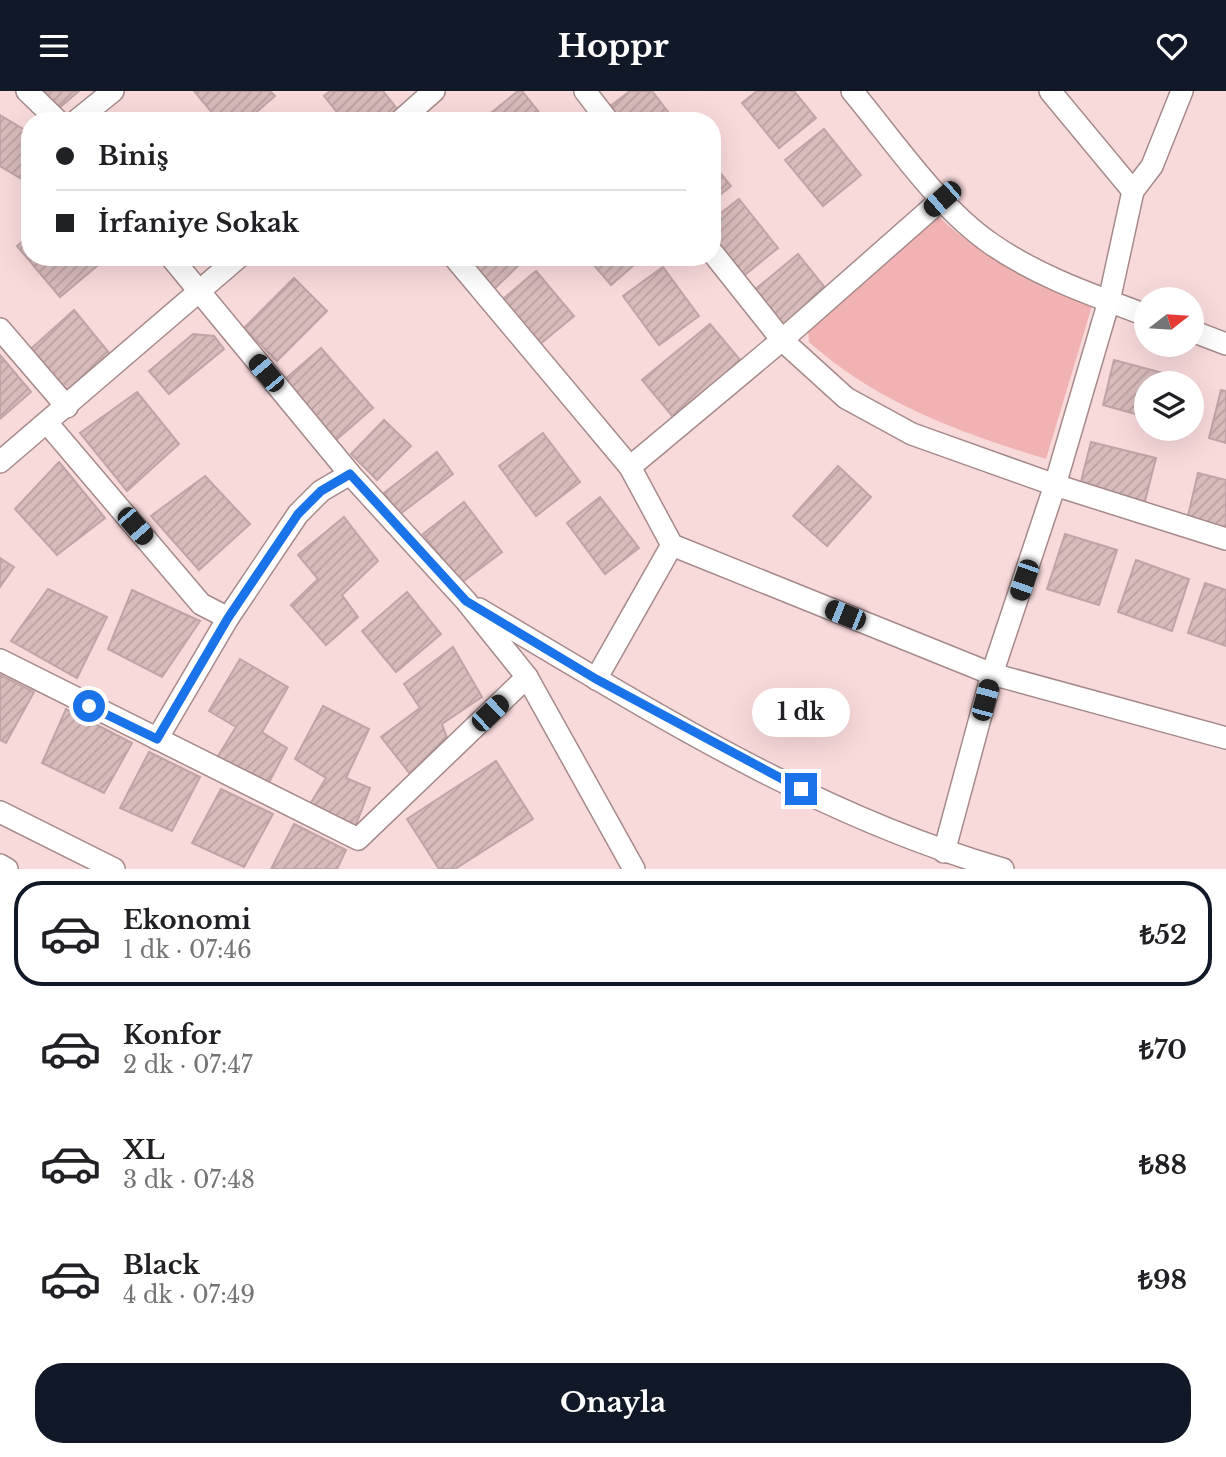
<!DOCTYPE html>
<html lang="tr">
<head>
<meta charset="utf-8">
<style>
	:root { --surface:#fff; --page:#f6f6f6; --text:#202124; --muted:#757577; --line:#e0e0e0; --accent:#111827 }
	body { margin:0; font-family:"Libre Baskerville",serif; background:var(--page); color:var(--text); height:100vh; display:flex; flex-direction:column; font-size:26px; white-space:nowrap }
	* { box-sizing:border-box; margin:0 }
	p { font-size:23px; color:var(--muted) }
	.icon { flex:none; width:38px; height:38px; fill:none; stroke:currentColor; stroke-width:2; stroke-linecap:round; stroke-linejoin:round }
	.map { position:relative; height:778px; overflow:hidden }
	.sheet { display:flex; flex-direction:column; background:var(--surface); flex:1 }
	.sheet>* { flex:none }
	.top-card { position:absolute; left:21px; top:21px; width:700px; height:154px; border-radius:28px; box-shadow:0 7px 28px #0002; display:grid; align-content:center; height:154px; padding:0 35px; background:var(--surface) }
	.needle { width:46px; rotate:73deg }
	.buttons { position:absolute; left:1134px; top:196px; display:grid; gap:14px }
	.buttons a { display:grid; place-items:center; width:70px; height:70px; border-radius:50%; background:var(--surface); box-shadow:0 7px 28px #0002; font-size:35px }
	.end { position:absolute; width:32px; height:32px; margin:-16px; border:9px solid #1a73e8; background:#fff; box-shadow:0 0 0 4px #fff }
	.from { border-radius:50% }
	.bubble { position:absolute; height:49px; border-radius:24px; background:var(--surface); box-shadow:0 7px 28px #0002; font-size:23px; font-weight:700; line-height:49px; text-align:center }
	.car { position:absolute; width:21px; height:42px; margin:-21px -10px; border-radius:9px; box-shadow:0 0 5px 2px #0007; background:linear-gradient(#222 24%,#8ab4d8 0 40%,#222 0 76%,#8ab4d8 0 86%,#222 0) }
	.top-card b { display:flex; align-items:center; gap:24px; height:66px; font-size:26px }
	.top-card b+b { border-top:2px solid var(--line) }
	.top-card i { width:18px; height:18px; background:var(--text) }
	ul { padding:12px 0 0; list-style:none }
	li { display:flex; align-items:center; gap:21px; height:105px; margin:0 14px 10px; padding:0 21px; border:4px solid transparent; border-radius:28px }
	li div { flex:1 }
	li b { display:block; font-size:26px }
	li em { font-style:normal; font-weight:700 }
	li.active { border-color:var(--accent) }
	li>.icon { width:63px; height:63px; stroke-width:1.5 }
	.primary-button { display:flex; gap:14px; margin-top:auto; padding:14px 35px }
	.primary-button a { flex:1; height:80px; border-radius:28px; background:var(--accent); color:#fff; font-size:28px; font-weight:700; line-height:80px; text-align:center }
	header { display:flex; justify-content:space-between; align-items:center; height:91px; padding:0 35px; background:var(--accent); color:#fff; font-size:32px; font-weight:700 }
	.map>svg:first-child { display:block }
</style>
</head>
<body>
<header><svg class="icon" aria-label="menu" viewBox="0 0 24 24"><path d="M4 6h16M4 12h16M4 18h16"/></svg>Hoppr<svg class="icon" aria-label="heart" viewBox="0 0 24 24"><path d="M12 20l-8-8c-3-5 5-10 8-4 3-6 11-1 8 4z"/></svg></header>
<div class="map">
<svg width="1226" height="778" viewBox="0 0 1226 778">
	<defs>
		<pattern id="building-hatch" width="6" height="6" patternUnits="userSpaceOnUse" patternTransform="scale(1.75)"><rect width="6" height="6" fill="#d8bbbb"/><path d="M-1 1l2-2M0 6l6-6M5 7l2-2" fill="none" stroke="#baa0a0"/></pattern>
	</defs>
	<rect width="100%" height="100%" fill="#f9dadb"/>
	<path fill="#f1b2b3" d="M938 125C982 168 1036 191 1092 215L1046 368C959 341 879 313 809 251L808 237Z"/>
	<g fill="url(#building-hatch)" stroke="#c1a4a5" stroke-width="2">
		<polygon points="44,0 79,0 59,17"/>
		<polygon points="194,0 270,0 275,5 246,30 219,30"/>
		<polygon points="330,0 383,0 398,19 385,30 344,30 324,5"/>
		<polygon points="518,0 522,0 546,30 481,30"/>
		<polygon points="630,0 652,0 675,30 612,30 604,20"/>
		<polygon points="757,0 794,0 816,27 779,57 742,12"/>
		<polygon points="0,24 30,42 30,93 0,75"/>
		<polygon points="824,38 861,84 823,115 785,69"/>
		<polygon points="712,72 731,95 712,110"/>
		<polygon points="739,108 778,157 741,187 712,151 712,129"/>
		<polygon points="30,144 30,166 100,166 103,170 60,206 17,155"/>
		<polygon points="798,163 827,199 781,237 752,201"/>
		<polygon points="459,166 526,166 526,167 491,201"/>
		<polygon points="587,166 643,166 611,194"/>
		<polygon points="663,176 699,225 659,254 623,205"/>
		<polygon points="536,180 574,225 534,258 497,213"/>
		<polygon points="294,187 327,220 277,270 244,237"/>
		<polygon points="74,219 110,263 61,306 24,264"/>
		<polygon points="710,233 742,271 674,327 642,289"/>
		<polygon points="193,243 214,245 224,258 169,303 149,280"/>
		<polygon points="321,257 373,317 336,349 284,289"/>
		<polygon points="0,264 31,301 0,328"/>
		<polygon points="1114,269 1178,286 1177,292 1146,292 1146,326 1103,314"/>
		<polygon points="1221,299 1226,300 1226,352 1209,347"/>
		<polygon points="137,301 179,353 127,400 80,342"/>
		<polygon points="384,329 411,355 377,389 351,363"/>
		<polygon points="543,342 580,391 536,425 499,375"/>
		<polygon points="1091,351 1156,367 1144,414 1079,398"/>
		<polygon points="437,361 453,383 400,423 384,402"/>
		<polygon points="59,371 105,427 57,464 15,418"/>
		<polygon points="838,375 871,406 827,455 793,425"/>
		<polygon points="1198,382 1226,389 1226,439 1187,429"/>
		<polygon points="205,385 250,433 199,479 151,425"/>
		<polygon points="600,406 639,457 605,483 567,432"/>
		<polygon points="464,411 502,461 461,492 423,443"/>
		<polygon points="344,426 378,470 342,504 358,526 326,554 291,514 318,488 298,464"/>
		<polygon points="1065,443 1117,459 1099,514 1047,498"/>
		<polygon points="0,467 14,476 0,496"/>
		<polygon points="1136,469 1189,488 1172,540 1118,521"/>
		<polygon points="1205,492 1226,499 1226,555 1188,542"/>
		<polygon points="48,498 107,526 77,587 11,550"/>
		<polygon points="132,499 200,530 162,586 108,558"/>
		<polygon points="407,501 441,543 396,581 362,540"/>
		<polygon points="453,556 482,606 442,633 449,652 414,688 381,646 420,617 404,593"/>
		<polygon points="240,568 288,596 262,641 287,657 266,697 213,673 236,636 209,620"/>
		<polygon points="0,584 34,601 6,652 0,649"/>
		<polygon points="323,615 369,638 346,687 370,697 353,741 307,718 326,687 295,668"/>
		<polygon points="66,618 132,652 104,702 42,672"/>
		<polygon points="149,661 200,686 172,740 120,717"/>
		<polygon points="496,670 533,728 455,778 439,778 407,728"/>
		<polygon points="221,698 273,723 244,776 192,752"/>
		<polygon points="294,733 346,759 337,778 271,778"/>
	</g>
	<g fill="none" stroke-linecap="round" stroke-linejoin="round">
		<defs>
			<g id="street">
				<polyline points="27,0 58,30"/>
				<polyline points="585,0 608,30"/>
				<path d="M852 0C893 49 938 116 990 152 1037 185 1092 204 1146 224"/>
				<polyline points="76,30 113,0"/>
				<polyline points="400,30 434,0"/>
				<polyline points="1133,100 1152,75 1182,0"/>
				<polyline points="712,161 782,249 846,307 912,343 1055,394 1226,448"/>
				<polyline points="171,166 350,383 466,510 527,586 634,778"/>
				<polyline points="454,166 630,376 672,454 992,583 1226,647"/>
				<polyline points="0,238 67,316"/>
				<polyline points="1192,240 1226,253"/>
				<polyline points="48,333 201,513 228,527"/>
				<polyline points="0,371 239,166"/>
				<polyline points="630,376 782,249 942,108"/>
				<path d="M479 518C646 617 816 725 1003 778"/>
				<polyline points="0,569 358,748 527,586"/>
				<polyline points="596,588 672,454"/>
				<polyline points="157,648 228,527 298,423 321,400 350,383"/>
				<polyline points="0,721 114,778"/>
				<polyline points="944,761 992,583 1055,394 1109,210 1133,100 1050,0"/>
				<polyline points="0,774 7,778"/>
			</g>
		</defs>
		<use href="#street" stroke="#a68a8a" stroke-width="24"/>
		<use href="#street" stroke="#fff" stroke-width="21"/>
	</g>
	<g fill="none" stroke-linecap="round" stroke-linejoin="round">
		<polyline stroke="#1a73e8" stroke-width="9" points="89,615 157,648 228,527 298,423 321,400 350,383 466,510 596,588 801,698"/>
	</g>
</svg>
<div class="buttons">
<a><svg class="needle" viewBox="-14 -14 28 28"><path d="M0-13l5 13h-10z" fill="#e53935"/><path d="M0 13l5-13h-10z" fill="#757577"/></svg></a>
<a><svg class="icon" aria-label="layers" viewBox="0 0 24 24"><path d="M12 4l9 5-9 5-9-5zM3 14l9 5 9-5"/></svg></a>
</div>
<i class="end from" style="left:89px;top:615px"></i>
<i class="end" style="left:801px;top:698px"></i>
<div class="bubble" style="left:752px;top:597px;width:98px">1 dk</div>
<i class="car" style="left:942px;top:108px;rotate:229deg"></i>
<i class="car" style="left:266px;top:282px;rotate:320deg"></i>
<i class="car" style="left:135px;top:435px;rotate:139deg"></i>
<i class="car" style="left:1024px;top:489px;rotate:199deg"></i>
<i class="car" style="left:845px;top:524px;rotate:292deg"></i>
<i class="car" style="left:985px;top:609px;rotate:15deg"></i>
<i class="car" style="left:490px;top:622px;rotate:46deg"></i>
<div class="top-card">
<b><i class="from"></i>Biniş</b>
<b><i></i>İrfaniye Sokak</b>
</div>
</div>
<section class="sheet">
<ul>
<li class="active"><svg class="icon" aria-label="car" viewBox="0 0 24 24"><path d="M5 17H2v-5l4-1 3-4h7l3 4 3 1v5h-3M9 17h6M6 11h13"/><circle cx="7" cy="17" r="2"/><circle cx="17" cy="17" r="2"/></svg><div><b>Ekonomi</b><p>1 dk · 07:46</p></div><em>₺52</em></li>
<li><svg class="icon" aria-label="car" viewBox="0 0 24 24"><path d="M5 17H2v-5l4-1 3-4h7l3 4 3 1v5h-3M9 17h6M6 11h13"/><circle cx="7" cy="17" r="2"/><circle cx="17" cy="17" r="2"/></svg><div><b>Konfor</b><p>2 dk · 07:47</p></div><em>₺70</em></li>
<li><svg class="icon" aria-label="car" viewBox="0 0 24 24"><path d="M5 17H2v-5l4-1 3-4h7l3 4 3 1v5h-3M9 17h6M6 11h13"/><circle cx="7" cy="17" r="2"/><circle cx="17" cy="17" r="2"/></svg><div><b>XL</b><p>3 dk · 07:48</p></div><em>₺88</em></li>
<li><svg class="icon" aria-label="car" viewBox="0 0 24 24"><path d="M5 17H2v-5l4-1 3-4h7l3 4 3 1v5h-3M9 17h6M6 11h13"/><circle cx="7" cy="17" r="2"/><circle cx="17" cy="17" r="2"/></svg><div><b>Black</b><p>4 dk · 07:49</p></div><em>₺98</em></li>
</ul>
<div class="primary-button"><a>Onayla</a></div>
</section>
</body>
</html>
